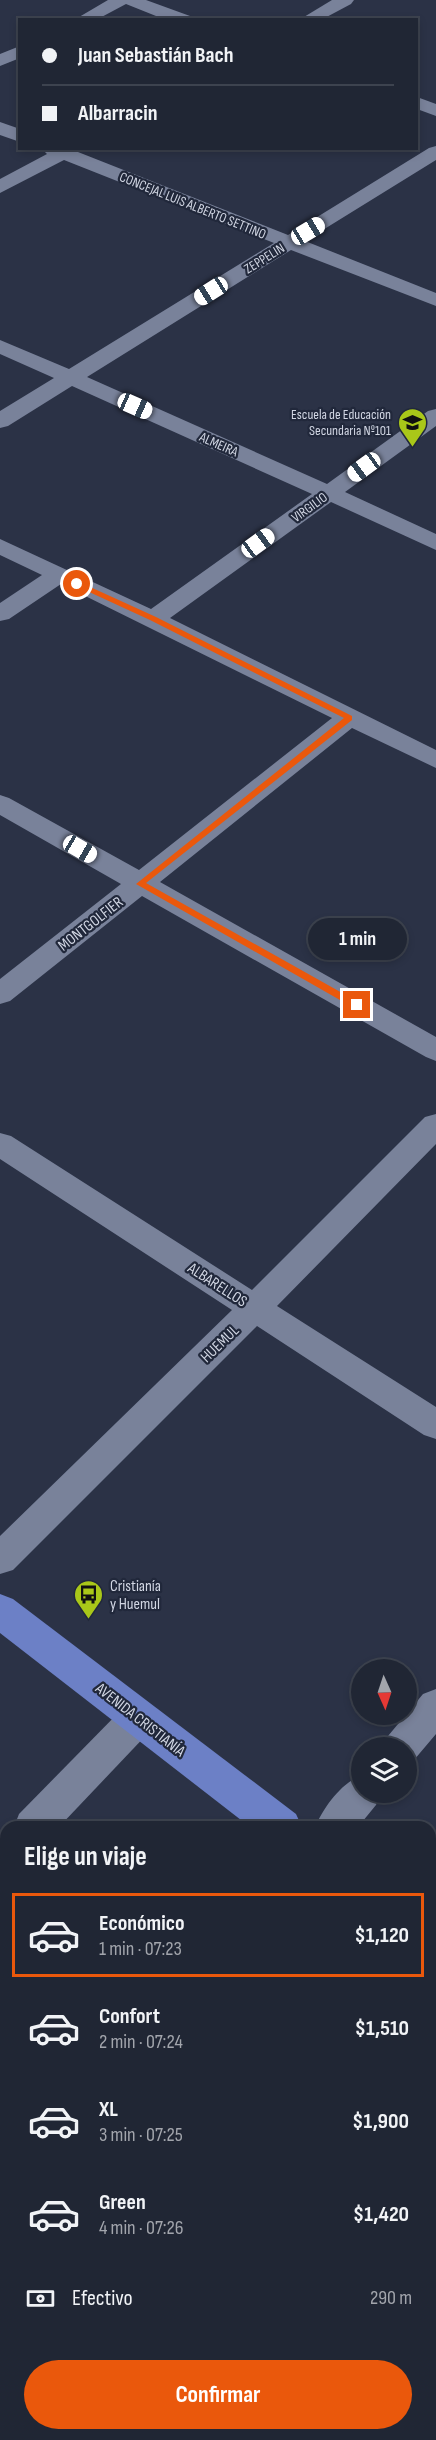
<!DOCTYPE html>
<html lang="es">
<head>
<meta charset="utf-8">
<style>
	:root { --surface:#202634; --page:#282e3c; --text:#f1f3f6; --muted:#a2a5ac; --line:#3d434f; --accent:#ea580c }
	body { margin:0; font-family:"Sofia Sans Condensed",sans-serif; background:var(--page); color:var(--text); height:100vh; display:flex; flex-direction:column; font-size:22px; white-space:nowrap }
	* { box-sizing:border-box; margin:0 }
	p { font-size:20px; color:var(--muted) }
	.icon { flex:none; width:33px; height:33px; fill:none; stroke:currentColor; stroke-width:2; stroke-linecap:round; stroke-linejoin:round }
	.map { position:relative; flex:1; overflow:hidden }
	.details { position:absolute; left:0px; top:1821px; width:436px; height:620px; display:flex; flex-direction:column; background:var(--surface); border-radius:18px 18px 0 0; box-shadow:0 3px 9px #0003,0 0 0 2px var(--line) }
	.details>* { flex:none }
	.banner { position:absolute; left:18px; top:18px; width:400px; height:132px; border-radius:0px; box-shadow:0 3px 9px #0003,0 0 0 2px var(--line); display:grid; align-content:center; height:132px; padding:0 24px; background:var(--surface) }
	.needle { width:39px; rotate:177deg }
	.buttons { position:absolute; left:351px; top:1659px; display:grid; gap:12px }
	.buttons a { display:grid; place-items:center; width:66px; height:66px; border-radius:50%; background:var(--surface); box-shadow:0 3px 9px #0003,0 0 0 2px var(--line); font-size:30px }
	.end { position:absolute; width:27px; height:27px; margin:-14px; border:8px solid #ea580c; background:#fff; box-shadow:0 0 0 3px #fff }
	.from { border-radius:50% }
	.bubble { position:absolute; height:42px; border-radius:21px; background:var(--surface); box-shadow:0 3px 9px #0003,0 0 0 2px var(--line); font-size:20px; font-weight:700; line-height:42px; text-align:center }
	.car { position:absolute; width:18px; height:36px; margin:-18px -9px; border-radius:8px; box-shadow:0 0 4px 2px #0007; background:linear-gradient(#fff 24%,#345 0 40%,#fff 0 76%,#345 0 86%,#fff 0) }
	.banner b { display:flex; align-items:center; gap:21px; height:57px; font-size:22px }
	.banner b+b { border-top:2px solid var(--line) }
	.banner i { width:15px; height:15px; background:var(--text) }
	ul { padding:0; list-style:none }
	li { display:flex; align-items:center; gap:18px; height:84px; margin:0 12px 9px; padding:0 12px; border:3px solid transparent; border-radius:0px }
	li div { flex:1 }
	li b { display:block; font-size:22px }
	li em { font-style:normal; font-weight:700 }
	li.active { border-color:var(--accent) }
	li>.icon { width:54px; height:54px; stroke-width:1.5 }
	h2 { padding:0 24px; font-size:27px; line-height:72px }
	.pay { display:flex; align-items:center; gap:15px; height:66px; padding:0 24px; font-size:22px }
	.pay p { margin-inline-start:auto }
	.button { display:flex; gap:12px; margin-top:auto; padding:12px 24px }
	.button a { flex:1; height:69px; border-radius:36px; background:var(--accent); color:#fff; font-size:24px; font-weight:700; line-height:69px; text-align:center }
	.map>svg:first-child { display:block }
</style>
</head>
<body>
<div class="map">
<svg width="436" height="2440" viewBox="0 0 436 2440">
	<rect width="100%" height="100%" fill="#2b3246"/>
	<g fill="none" stroke-linecap="round" stroke-linejoin="round">
		<g fill="#79829a" fill-rule="evenodd">
			<polygon points="108,0 146,0 190,16 192,20 166,20 126,4 96,20 74,20"/>
			<polygon points="332,0 354,0 351,4 321,20 299,20"/>
			<polygon points="20,46 20,58 0,66 0,54"/>
			<polygon points="417,97 436,104 436,116 417,109"/>
			<polygon points="0,122 20,129 20,142 0,135"/>
			<polygon points="436,146 436,160 305,241 436,293 436,306 291,250 87,377 327,484 428,411 436,409 436,426 345,492 436,534 436,550 331,502 170,618 436,750 436,768 352,728 160,882 436,1037 436,1061 426,1057 142,896 10,1001 0,1004 0,979 121,884 0,815 0,795 9,798 139,870 332,718 61,584 9,619 0,621 0,603 42,575 0,555 0,539 151,609 312,494 72,386 8,426 0,428 0,411 54,378 0,354 0,340 69,369 274,243 64,160 0,193 0,179 47,154 41,148 81,148 78,152 288,235 429,148"/>
			<polygon points="436,1114 436,1144 277,1306 436,1407 436,1439 424,1435 257,1326 13,1570 0,1574 0,1536 232,1310 0,1159 0,1133 11,1136 252,1290 425,1117"/>
			<polygon points="436,1689 436,1734 414,1760 406,1763 406,1748 382,1748 388,1736 423,1694"/>
			<polygon points="138,1701 151,1706 157,1718 151,1730 59,1827 14,1827 19,1814 125,1706"/>
			<path d="M362 1775V1792H382L376 1805 358 1827H315C324 1807 341 1783 362 1775Z"/>
			<polygon points="6,1837 6,1877 0,1879 0,1839"/>
			<polygon points="436,1942 436,1986 430,1988 430,1945"/>
			<polygon points="46,2434 95,2434 92,2440 44,2440"/>
		</g>
		<g fill="#6c80c6" fill-rule="evenodd">
			<polygon points="0,1594 13,1599 296,1814 302,1827 250,1827 0,1633"/>
			<polygon points="430,1921 436,1923 436,1965 430,1963"/>
		</g>
	</g>
	<polygon fill="#ea580c" points="77,581 156,617 352,716 352,720 146,883 360,1003 360,1008 354,1008 136,884 344,718 150,620 74,585"/>
	<defs>
		<symbol id="school-pin" viewBox="-11 -11 22 30"><path d="M0 17L-7.5 6A9.5 9.5 0 1 1 7.5 6Z" fill="#a9c719" stroke="#21283b"/><path d="M0-5L7-2L0 1L-7-2ZM-4 1L0 2.5L4 1V4Q0 6-4 4Z" fill="#111"/></symbol>
		<symbol id="bus-pin" viewBox="-11 -11 22 30"><path d="M0 17L-7.5 6A9.5 9.5 0 1 1 7.5 6Z" fill="#a9c719" stroke="#21283b"/><path d="M-5-6H5V4H4V6H2V4H-2V6H-4V4H-5ZM-3.5-4V0h7V-4ZM-3.5 1.2v1.5H-2V1.2ZM2 1.2v1.5H3.5V1.2Z" fill="#111"/></symbol>
	</defs>
	<g fill-rule="evenodd">
		<use href="#school-pin" x="396" y="406" width="33" height="45"/>
		<use href="#bus-pin" x="72" y="1578" width="33" height="45"/>
	</g>
	<g text-anchor="middle" stroke-width="4.5" stroke-linejoin="round" paint-order="stroke">
		<g font-size="14" fill="#d1d6e3" stroke="#21283b">
			<text transform="translate(193 205) rotate(22)" y="5">CONCEJAL LUIS ALBERTO SETTINO</text>
			<text transform="translate(264 258) rotate(-32)" y="5">ZEPPELIN</text>
			<text transform="translate(219 444) rotate(24)" y="5">ALMEIRA</text>
			<text transform="translate(309 507) rotate(-36)" y="5">VIRGILIO</text>
		</g>
		<g font-size="14" fill="#d1d6e3" stroke="#21283b" text-anchor="end">
			<text x="391" y="419">Escuela de Educación<tspan x="391" dy="16">Secundaria Nº101</tspan></text>
		</g>
		<g font-size="16" fill="#d1d6e3" stroke="#21283b">
			<text transform="translate(90 923) rotate(-38)" y="6">MONTGOLFIER</text>
			<text transform="translate(218 1284) rotate(33)" y="6">ALBARELLOS</text>
			<text transform="translate(219 1343) rotate(-44)" y="6">HUEMUL</text>
			<text transform="translate(141 1719) rotate(38)" y="6">AVENIDA CRISTIANÍA</text>
		</g>
		<g font-size="16" fill="#d1d6e3" stroke="#21283b" text-anchor="start">
			<text x="110" y="1591">Cristianía<tspan x="110" dy="18">y Huemul</tspan></text>
		</g>
	</g>
</svg>
<div class="buttons">
<a><svg class="needle" viewBox="-14 -14 28 28"><path d="M0-13l5 13h-10z" fill="#e53935"/><path d="M0 13l5-13h-10z" fill="#a2a5ac"/></svg></a>
<a><svg class="icon" aria-label="layers" viewBox="0 0 24 24"><path d="M12 4l9 5-9 5-9-5zM3 14l9 5 9-5"/></svg></a>
</div>
<i class="end from" style="left:77px;top:584px"></i>
<i class="end" style="left:357px;top:1005px"></i>
<div class="bubble" style="left:308px;top:918px;width:99px">1 min</div>
<i class="car" style="left:308px;top:231px;rotate:59deg"></i>
<i class="car" style="left:211px;top:291px;rotate:238deg"></i>
<i class="car" style="left:135px;top:406px;rotate:114deg"></i>
<i class="car" style="left:364px;top:467px;rotate:234deg"></i>
<i class="car" style="left:258px;top:543px;rotate:54deg"></i>
<i class="car" style="left:80px;top:849px;rotate:120deg"></i>
<div class="banner">
<b><i class="from"></i>Juan Sebastián Bach</b>
<b><i></i>Albarracin</b>
</div>
<section class="details">
<h2>Elige un viaje</h2>
<ul>
<li class="active"><svg class="icon" aria-label="car" viewBox="0 0 24 24"><path d="M5 17H2v-5l4-1 3-4h7l3 4 3 1v5h-3M9 17h6M6 11h13"/><circle cx="7" cy="17" r="2"/><circle cx="17" cy="17" r="2"/></svg><div><b>Económico</b><p>1 min · 07:23</p></div><em>$1,120</em></li>
<li><svg class="icon" aria-label="car" viewBox="0 0 24 24"><path d="M5 17H2v-5l4-1 3-4h7l3 4 3 1v5h-3M9 17h6M6 11h13"/><circle cx="7" cy="17" r="2"/><circle cx="17" cy="17" r="2"/></svg><div><b>Confort</b><p>2 min · 07:24</p></div><em>$1,510</em></li>
<li><svg class="icon" aria-label="car" viewBox="0 0 24 24"><path d="M5 17H2v-5l4-1 3-4h7l3 4 3 1v5h-3M9 17h6M6 11h13"/><circle cx="7" cy="17" r="2"/><circle cx="17" cy="17" r="2"/></svg><div><b>XL</b><p>3 min · 07:25</p></div><em>$1,900</em></li>
<li><svg class="icon" aria-label="car" viewBox="0 0 24 24"><path d="M5 17H2v-5l4-1 3-4h7l3 4 3 1v5h-3M9 17h6M6 11h13"/><circle cx="7" cy="17" r="2"/><circle cx="17" cy="17" r="2"/></svg><div><b>Green</b><p>4 min · 07:26</p></div><em>$1,420</em></li>
</ul>
<div class="pay"><svg class="icon" aria-label="cash" viewBox="0 0 24 24"><path d="M3 7h18v10H3z"/><circle cx="12" cy="12" r="2"/></svg>Efectivo<p>290 m</p></div>
<div class="button"><a>Confirmar</a></div>
</section>
</div>
</body>
</html>
